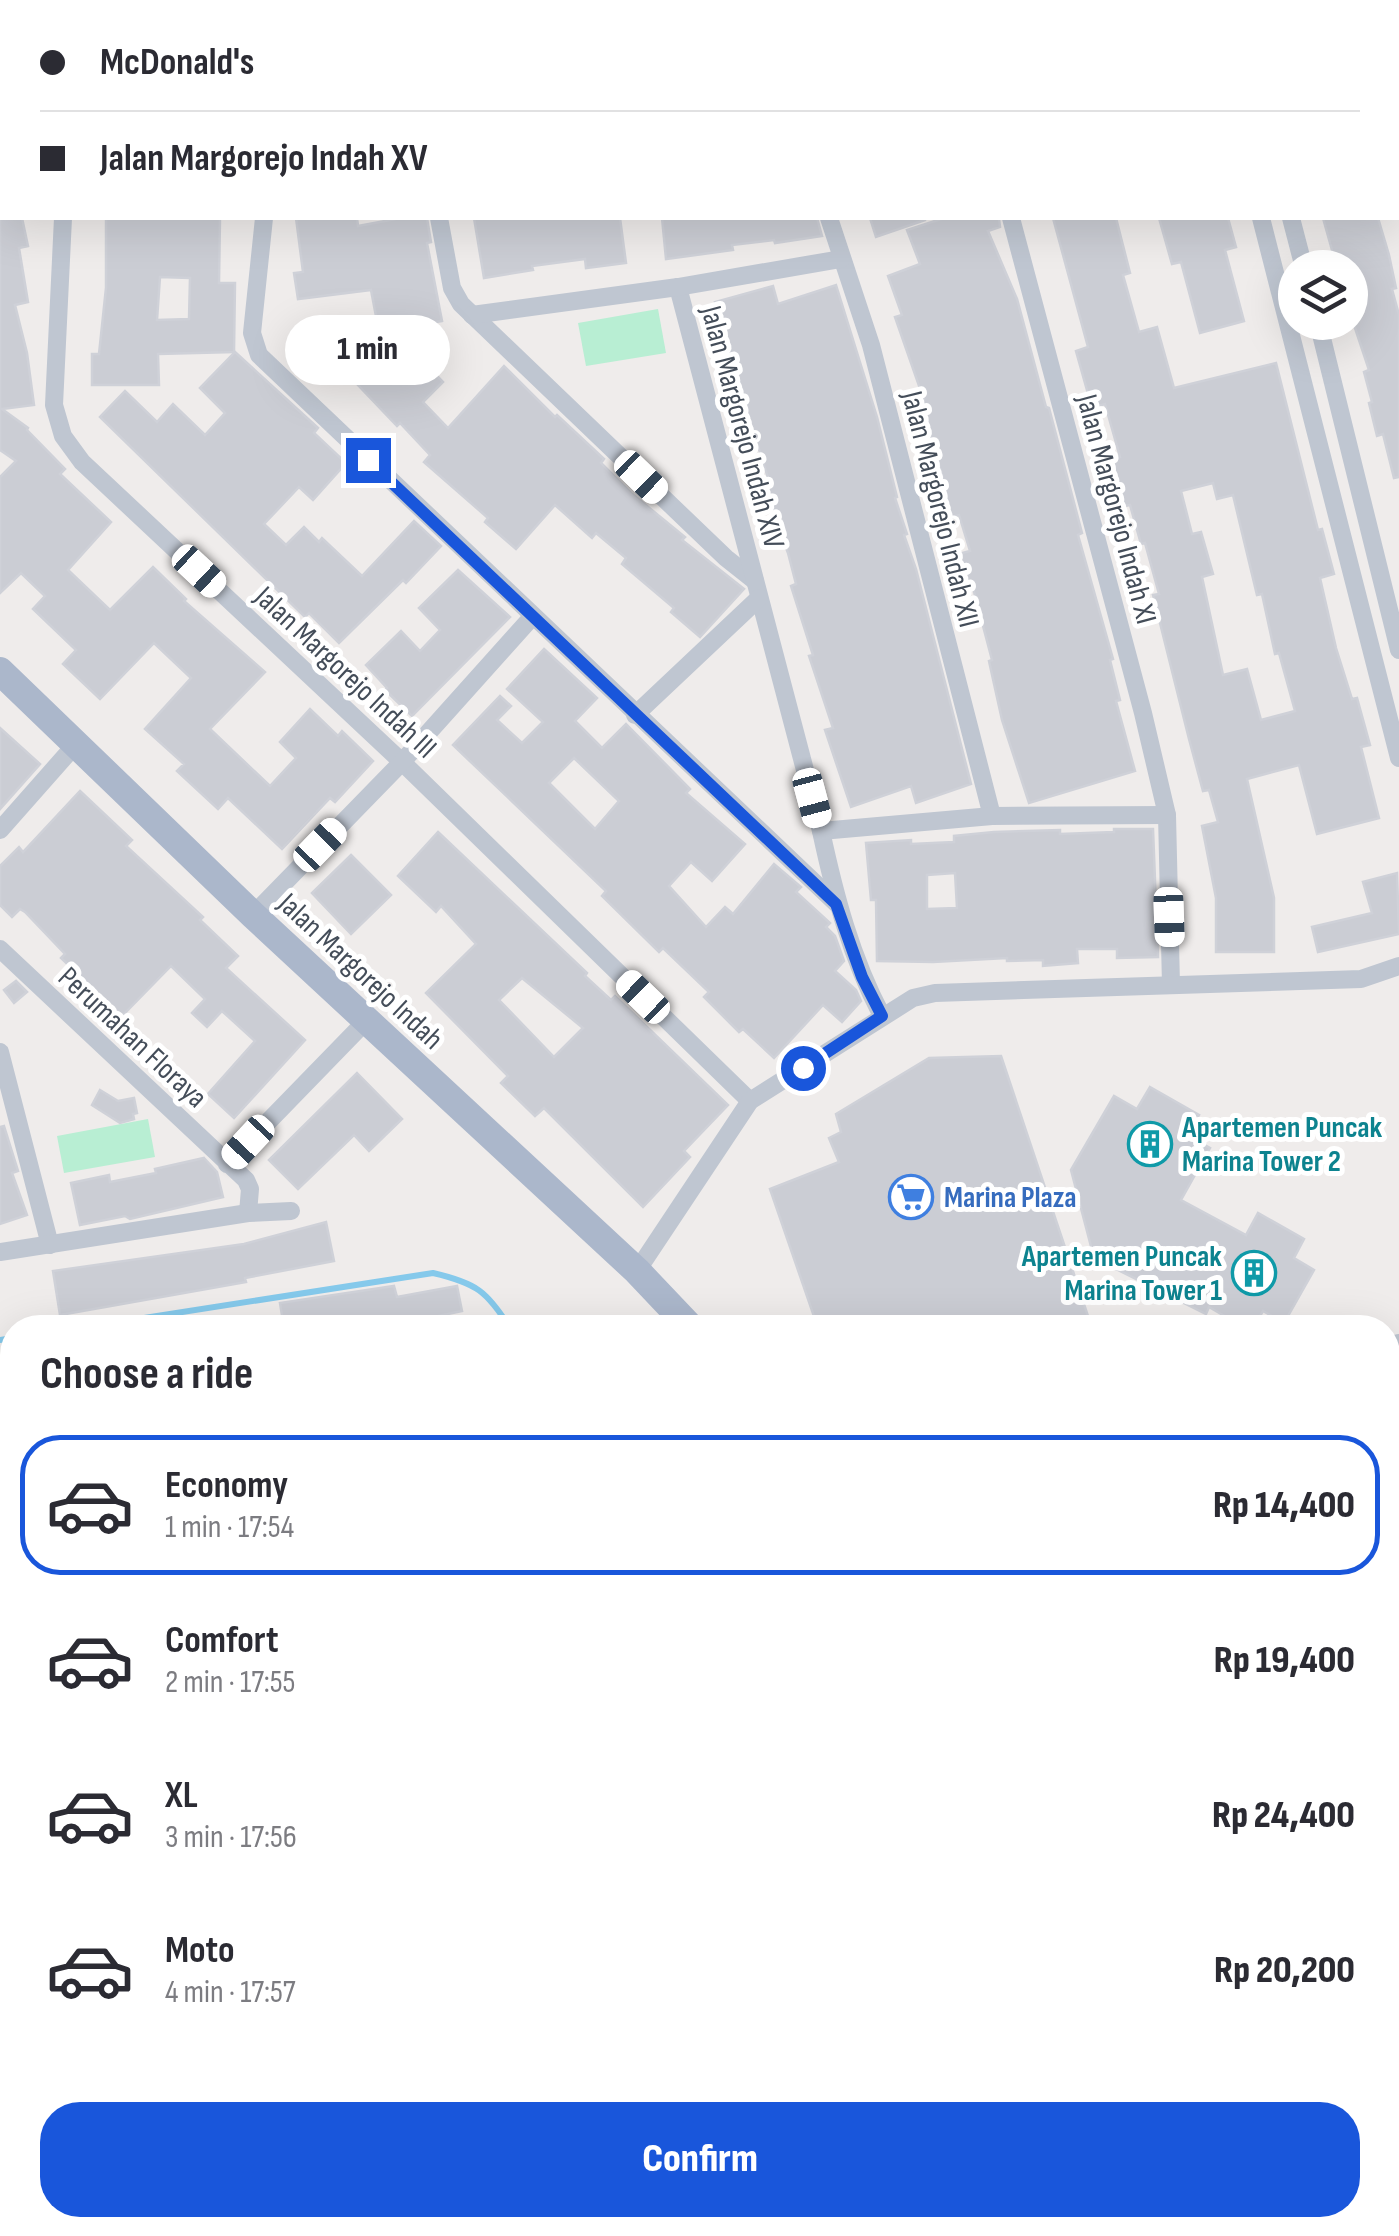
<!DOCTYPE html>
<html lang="en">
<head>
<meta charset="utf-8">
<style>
	:root { --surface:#fff; --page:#f2f2f3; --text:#2b2b33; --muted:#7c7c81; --line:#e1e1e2; --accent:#1956db }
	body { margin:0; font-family:"Sofia Sans Condensed",sans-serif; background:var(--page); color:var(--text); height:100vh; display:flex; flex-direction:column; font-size:38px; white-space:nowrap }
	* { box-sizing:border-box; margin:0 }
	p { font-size:32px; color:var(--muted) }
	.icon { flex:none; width:55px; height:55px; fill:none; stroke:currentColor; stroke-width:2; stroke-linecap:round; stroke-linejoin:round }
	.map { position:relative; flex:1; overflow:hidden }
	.panel { position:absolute; left:0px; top:1315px; width:1400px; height:922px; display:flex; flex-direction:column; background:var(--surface); border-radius:40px 40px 0 0; box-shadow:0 10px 40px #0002 }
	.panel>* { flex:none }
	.top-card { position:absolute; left:0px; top:0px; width:1400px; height:220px; box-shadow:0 10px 40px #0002; display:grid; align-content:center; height:220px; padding:0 40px; background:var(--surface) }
	.buttons { position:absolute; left:1278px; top:250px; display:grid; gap:20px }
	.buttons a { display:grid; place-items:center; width:90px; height:90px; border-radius:50%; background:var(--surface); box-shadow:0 10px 40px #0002; font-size:50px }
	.end { position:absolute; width:45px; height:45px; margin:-22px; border:12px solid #1956db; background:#fff; box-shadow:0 0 0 5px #fff }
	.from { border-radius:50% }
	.bubble { position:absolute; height:70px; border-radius:35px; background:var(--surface); box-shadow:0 10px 40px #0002; font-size:32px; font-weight:800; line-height:70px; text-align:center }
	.car { position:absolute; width:30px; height:60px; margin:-30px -15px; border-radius:12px; box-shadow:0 0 8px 2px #0007; background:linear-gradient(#fff 24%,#345 0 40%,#fff 0 76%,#345 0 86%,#fff 0) }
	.top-card b { display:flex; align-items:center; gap:35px; height:95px; font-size:38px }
	.top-card b+b { border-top:2px solid var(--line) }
	.top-card i { width:25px; height:25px; background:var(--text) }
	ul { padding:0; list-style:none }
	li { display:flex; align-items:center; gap:30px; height:140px; margin:0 20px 15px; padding:0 20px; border:5px solid transparent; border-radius:40px }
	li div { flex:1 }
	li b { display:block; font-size:38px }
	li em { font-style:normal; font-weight:800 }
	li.current { border-color:var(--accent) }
	li>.icon { width:90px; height:90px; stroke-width:1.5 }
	h2 { padding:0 40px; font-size:45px; line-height:120px }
	.action { display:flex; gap:20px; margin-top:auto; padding:20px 40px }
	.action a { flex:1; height:115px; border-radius:40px; background:var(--accent); color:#fff; font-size:40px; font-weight:800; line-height:115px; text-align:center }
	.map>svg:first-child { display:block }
</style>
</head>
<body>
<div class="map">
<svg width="1399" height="2236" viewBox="0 0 1399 2236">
	<rect width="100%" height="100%" fill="#efeceb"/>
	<g fill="#b8eed3">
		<polygon points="658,309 666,353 586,366 578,323"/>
		<polygon points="148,1119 155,1157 64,1173 57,1136"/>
	</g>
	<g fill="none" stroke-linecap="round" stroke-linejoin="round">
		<g stroke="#85c9eb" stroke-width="6">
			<path d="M80 1328 433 1273C476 1283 487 1291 510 1328"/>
			<polyline points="0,1340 12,1338"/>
		</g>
	</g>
	<g fill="#cbcdd4" stroke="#cfd1d8" stroke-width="2.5" fill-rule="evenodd">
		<polygon points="0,218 22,218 28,246 19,248 28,302 15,305 27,353 34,405 2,409 28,428 27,430 65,469 60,474 111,522 68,570 110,610 153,567 186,599 184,601 265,672 210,729 270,786 296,758 280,742 310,709 338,736 342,731 373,761 335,802 330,798 282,849 228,798 218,809 177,771 184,764 145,729 191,678 154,643 100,699 63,664 76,650 33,609 45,596 21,573 0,593 0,477 16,461 0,450"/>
		<path d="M106 218H220L219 283H235L234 352 158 354 159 385H92V354H99L106 288ZM160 277 190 278 189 319 157 320Z"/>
		<polygon points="296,218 357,218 358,226 401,218 427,218 431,242 427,243 442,321 379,332 371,290 298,299 294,273 303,272"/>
		<polygon points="474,218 620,218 626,263 586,268 585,259 532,266 533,270 484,278"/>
		<polygon points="662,218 817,218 822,236 775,243 774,240 732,245 733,250 666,259"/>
		<polygon points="870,218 925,218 925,220 876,237"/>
		<polygon points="944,218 999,218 1000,227 988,231 1017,299 1046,407 1049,408 1082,533 1078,535 1113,659 1110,660 1120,700 1116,701 1135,771 1029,803 1002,720 989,661 992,660 973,588 968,589 959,554 970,551 959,515 950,518 939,479 943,478 920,402 924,400 895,317 902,315 888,276 920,264 907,230"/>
		<path d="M1053 218H1116L1130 273 1123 275 1139 332 1157 327 1174 388 1276 363 1318 530 1322 529 1334 574 1320 578 1336 648 1352 699 1357 698 1370 745 1361 747 1379 818 1317 834 1299 765 1247 779 1274 898V952H1216V898L1202 826 1218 822 1209 790 1203 791 1189 739 1153 595 1159 594 1145 543 1141 544 1130 505 1125 506 1112 459 1120 457 1105 404 1092 408 1076 351 1088 347ZM1213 483 1217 499 1233 495 1257 595 1262 594 1275 654 1279 653 1295 711 1261 720 1247 669 1223 675 1202 577 1213 574 1201 532 1192 534 1181 491Z"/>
		<polygon points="1159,218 1228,218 1236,247 1225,250 1244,321 1200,333 1181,262 1172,264"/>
		<polygon points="1323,218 1378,218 1389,255 1396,288 1392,289 1399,315 1399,477 1394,478 1383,434 1377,436 1369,403 1372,402 1364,372 1369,370 1350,313 1350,268 1337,268"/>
		<polygon points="836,285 877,417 897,497 895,498 907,534 904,535 916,569 971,784 916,803 911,786 851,807 825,730 833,728 809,656 813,655 791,586 796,584 788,553 761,483 769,481 758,446 752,448 742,412 748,410 715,302 773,286 778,304"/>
		<polygon points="368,336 399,368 415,353 443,382 423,402 448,428 504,366 555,417 557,415 604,459 601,463 631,493 685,537 682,540 744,589 700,637 671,612 674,608 622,564 626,558 596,533 592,538 555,505 516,549 485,522 488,518 424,462 430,455 400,423 397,426 338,364"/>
		<polygon points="235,352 318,428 314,433 346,463 313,500 299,487 264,524 286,545 304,527 319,542 322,538 362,576 414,521 441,546 406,583 403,580 339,643 309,613 305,617 100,417 125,391 157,422 173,404 205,435 225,413 200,388"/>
		<polygon points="458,570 510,617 412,716 385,690 387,688 366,665 401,631 420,651 440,630 419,608"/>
		<path d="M544 649 597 698 575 721 602 748 626 724 690 789 686 793 745 844 712 881 691 862 669 886 706 927 725 907 733 914 774 864 801 887 796 892 830 923 826 927 835 936 844 961 835 971 856 990 861 1001 842 1022 823 1005 774 1058 743 1029 739 1032 704 997 709 992 663 948 659 952 602 896 606 891 453 745 500 696 511 706 497 720 522 743 543 722 507 689ZM574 758 619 801 595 829 549 783Z"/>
		<polygon points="0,728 40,764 0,809"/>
		<polygon points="80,791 132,840 126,846 203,917 200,920 238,956 226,968 305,1040 234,1118 208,1094 255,1041 222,1011 207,1027 192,1013 205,999 171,966 122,1016 61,958 65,954 25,912 20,909 12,917 0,905 0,866 19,847 23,852"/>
		<path d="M1114 829H1153L1158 957 1117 958V949H1077L1078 963 1043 966V960L1007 961V958L933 962 877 961 876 900H871L866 843 911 840V844L954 842V836L994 832 1060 830V834L1114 832ZM955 873 957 908 927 909V875Z"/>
		<path d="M438 832 587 973 585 976 611 1000 615 996 728 1105 684 1151 690 1157 643 1207 544 1108 535 1116 501 1083 508 1076 426 993 476 944 441 906 436 912 398 876ZM522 978 583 1028 554 1057 499 1000Z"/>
		<polygon points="351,855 391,895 351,934 312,893"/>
		<polygon points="1397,873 1399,934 1318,952 1312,927 1372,913 1363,882"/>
		<polygon points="16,981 27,992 14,1003 4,990"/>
		<polygon points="1001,1056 1092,1328 818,1328 770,1189 839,1162 829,1138 841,1132 836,1114 929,1058"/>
		<polygon points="357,1073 402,1119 369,1151 354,1135 298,1189 269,1160"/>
		<polygon points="1150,1087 1199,1115 1187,1135 1210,1148 1181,1200 1246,1235 1258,1213 1304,1239 1294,1258 1314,1270 1284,1323 1263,1311 1253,1328 1245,1328 1209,1307 1206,1314 1094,1258 1071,1170 1114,1096 1137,1109"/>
		<polygon points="100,1090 118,1101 134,1098 137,1113 133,1114 134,1119 120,1123 92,1105"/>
		<polygon points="4,1126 18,1171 12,1173 27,1215 0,1224 0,1127"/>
		<polygon points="204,1158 217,1172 223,1197 130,1219 125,1216 80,1225 71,1183 109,1175 110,1182 156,1173 155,1169"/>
		<polygon points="326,1222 334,1261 245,1278 246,1282 60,1315 53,1271 244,1244"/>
		<polygon points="394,1286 397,1297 457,1286 462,1311 382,1328 284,1328 280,1303"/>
	</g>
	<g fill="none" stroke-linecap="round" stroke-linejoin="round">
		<g stroke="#bfc6d1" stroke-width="18">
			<polyline points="268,0 268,2"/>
			<polyline points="773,0 774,2"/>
			<polyline points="952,0 953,2"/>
			<polyline points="1205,0 1206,2"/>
			<polyline points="1235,0 1236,2"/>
			<polyline points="73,2 73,0"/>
			<polyline points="99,2 117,0"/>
			<polyline points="0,19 2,19"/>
			<polyline points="63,218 54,405 63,436 82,462 402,762 750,1101"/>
			<polyline points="264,218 252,333 259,355 837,904"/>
			<polyline points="439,218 452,288 461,304 726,558 755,581"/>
			<polyline points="829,218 871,345 992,816"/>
			<polyline points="1011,218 1143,713 1167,815 1171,985"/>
			<polyline points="1261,218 1399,758"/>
			<polyline points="1291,218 1304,268"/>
			<path d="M678 287 821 831C835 896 851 957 882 1016"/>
			<polyline points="472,315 678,287 841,259"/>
			<polyline points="1318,322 1399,650"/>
			<polyline points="635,715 759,598"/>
			<polyline points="0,830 76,744"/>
			<polyline points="821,831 992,816 1167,815"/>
			<polyline points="253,915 402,762 532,617"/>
			<polyline points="0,949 246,1180 250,1189 248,1213"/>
			<polyline points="0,1052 50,1245"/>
			<polyline points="227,1164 366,1021"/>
			<polyline points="0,1252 248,1213 291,1211"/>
			<polyline points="637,1271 750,1101 913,998 935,993 1361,979 1399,966"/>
			<polyline points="1388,1346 1399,1343"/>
			<polyline points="0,1415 12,1413"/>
			<polyline points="0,2073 12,2082"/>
			<polyline points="1388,2221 1391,2236"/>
			<polyline points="206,2225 221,2236"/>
			<polyline points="1130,2225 1131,2236"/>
			<polyline points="1278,2225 1304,2236"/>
			<polyline points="546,2236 556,2225"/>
		</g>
		<polyline stroke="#bfc6d1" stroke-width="22" points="0,1870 12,1853"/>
		<g stroke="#abb7cb" stroke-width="28">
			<polyline points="0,671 253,915 637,1271 691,1328"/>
			<polyline points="0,1684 12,1693"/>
			<polyline points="0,1772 12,1781"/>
			<polyline points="618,2225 634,2236"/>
			<polyline points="654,2225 670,2236"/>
			<polyline points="745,2225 764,2236"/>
			<polyline points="842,2225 844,2236"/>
			<polyline points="866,2225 867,2236"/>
		</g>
	</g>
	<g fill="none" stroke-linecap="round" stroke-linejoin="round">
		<polyline stroke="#1956db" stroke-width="12" points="368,460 836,904 862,977 882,1016 803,1068"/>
	</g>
	<defs>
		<symbol id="building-ring" viewBox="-11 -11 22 22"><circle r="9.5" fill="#fff" stroke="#0f9aa8" stroke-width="1.5"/><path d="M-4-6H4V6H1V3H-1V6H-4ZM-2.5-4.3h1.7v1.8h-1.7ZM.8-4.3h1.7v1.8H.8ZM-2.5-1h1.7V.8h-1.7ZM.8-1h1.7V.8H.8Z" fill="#0f9aa8"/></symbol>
		<symbol id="supermarket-ring" viewBox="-11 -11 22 22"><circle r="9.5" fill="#fff" stroke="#3f7fe0" stroke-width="1.5"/><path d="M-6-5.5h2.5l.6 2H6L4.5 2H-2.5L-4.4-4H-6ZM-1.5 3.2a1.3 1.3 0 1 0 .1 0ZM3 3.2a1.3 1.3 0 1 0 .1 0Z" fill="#3f7fe0"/></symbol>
	</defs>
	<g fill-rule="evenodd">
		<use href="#building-ring" x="1125" y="1119" width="50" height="50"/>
		<use href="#supermarket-ring" x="886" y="1172" width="50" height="50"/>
		<use href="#building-ring" x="1229" y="1248" width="50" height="50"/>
	</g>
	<g text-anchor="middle" stroke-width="10" stroke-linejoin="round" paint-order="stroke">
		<g font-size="30" fill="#444d59" stroke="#fff">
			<text transform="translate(743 427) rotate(75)" y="10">Jalan Margorejo Indah XIV</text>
			<text transform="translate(941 509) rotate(76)" y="10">Jalan Margorejo Indah XII</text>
			<text transform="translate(1117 509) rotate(75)" y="10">Jalan Margorejo Indah XI</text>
			<text transform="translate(346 672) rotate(43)" y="10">Jalan Margorejo Indah III</text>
			<text transform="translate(361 971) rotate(43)" y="10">Jalan Margorejo Indah</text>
			<text transform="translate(133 1037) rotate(43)" y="10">Perumahan Floraya</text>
		</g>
		<g font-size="30" font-weight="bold" fill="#0d838f" stroke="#fff" text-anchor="start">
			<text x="1182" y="1137">Apartemen Puncak<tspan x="1182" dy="34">Marina Tower 2</tspan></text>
			<text x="1222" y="1266" text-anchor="end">Apartemen Puncak<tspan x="1222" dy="34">Marina Tower 1</tspan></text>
		</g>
		<g font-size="30" font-weight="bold" fill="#366cbe" stroke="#fff" text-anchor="start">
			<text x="944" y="1207">Marina Plaza</text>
		</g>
	</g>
</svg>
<div class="buttons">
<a><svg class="icon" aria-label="layers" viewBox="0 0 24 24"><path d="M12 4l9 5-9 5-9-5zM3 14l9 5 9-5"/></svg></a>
</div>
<i class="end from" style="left:803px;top:1068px"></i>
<i class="end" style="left:368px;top:460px"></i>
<div class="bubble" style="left:285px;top:315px;width:165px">1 min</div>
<i class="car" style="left:641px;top:477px;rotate:134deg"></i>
<i class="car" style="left:199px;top:571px;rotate:133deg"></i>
<i class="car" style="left:812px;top:798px;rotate:165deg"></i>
<i class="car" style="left:320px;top:845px;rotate:44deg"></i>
<i class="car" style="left:1169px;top:917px;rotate:178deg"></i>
<i class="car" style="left:643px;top:997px;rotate:314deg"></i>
<i class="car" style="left:248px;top:1142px;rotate:223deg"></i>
<div class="top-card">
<b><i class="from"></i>McDonald's</b>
<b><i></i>Jalan Margorejo Indah XV</b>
</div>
<section class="panel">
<h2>Choose a ride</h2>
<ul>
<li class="current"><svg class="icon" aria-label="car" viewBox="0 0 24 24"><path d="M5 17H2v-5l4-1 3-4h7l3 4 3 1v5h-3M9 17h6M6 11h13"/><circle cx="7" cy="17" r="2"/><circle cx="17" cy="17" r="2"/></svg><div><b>Economy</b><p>1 min · 17:54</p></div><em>Rp 14,400</em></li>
<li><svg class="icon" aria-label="car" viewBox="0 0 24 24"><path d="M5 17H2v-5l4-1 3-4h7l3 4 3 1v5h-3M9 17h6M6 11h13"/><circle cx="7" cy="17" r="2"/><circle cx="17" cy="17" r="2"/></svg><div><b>Comfort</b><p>2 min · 17:55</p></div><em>Rp 19,400</em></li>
<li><svg class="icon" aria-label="car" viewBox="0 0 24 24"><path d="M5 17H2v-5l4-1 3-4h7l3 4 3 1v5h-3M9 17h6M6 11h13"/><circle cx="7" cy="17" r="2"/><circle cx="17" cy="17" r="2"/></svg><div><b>XL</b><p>3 min · 17:56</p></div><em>Rp 24,400</em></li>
<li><svg class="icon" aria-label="car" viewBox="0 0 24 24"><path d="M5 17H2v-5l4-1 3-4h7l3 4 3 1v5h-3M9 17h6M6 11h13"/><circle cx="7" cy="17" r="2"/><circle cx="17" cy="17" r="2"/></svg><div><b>Moto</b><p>4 min · 17:57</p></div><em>Rp 20,200</em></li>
</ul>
<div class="action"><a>Confirm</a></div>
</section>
</div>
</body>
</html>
